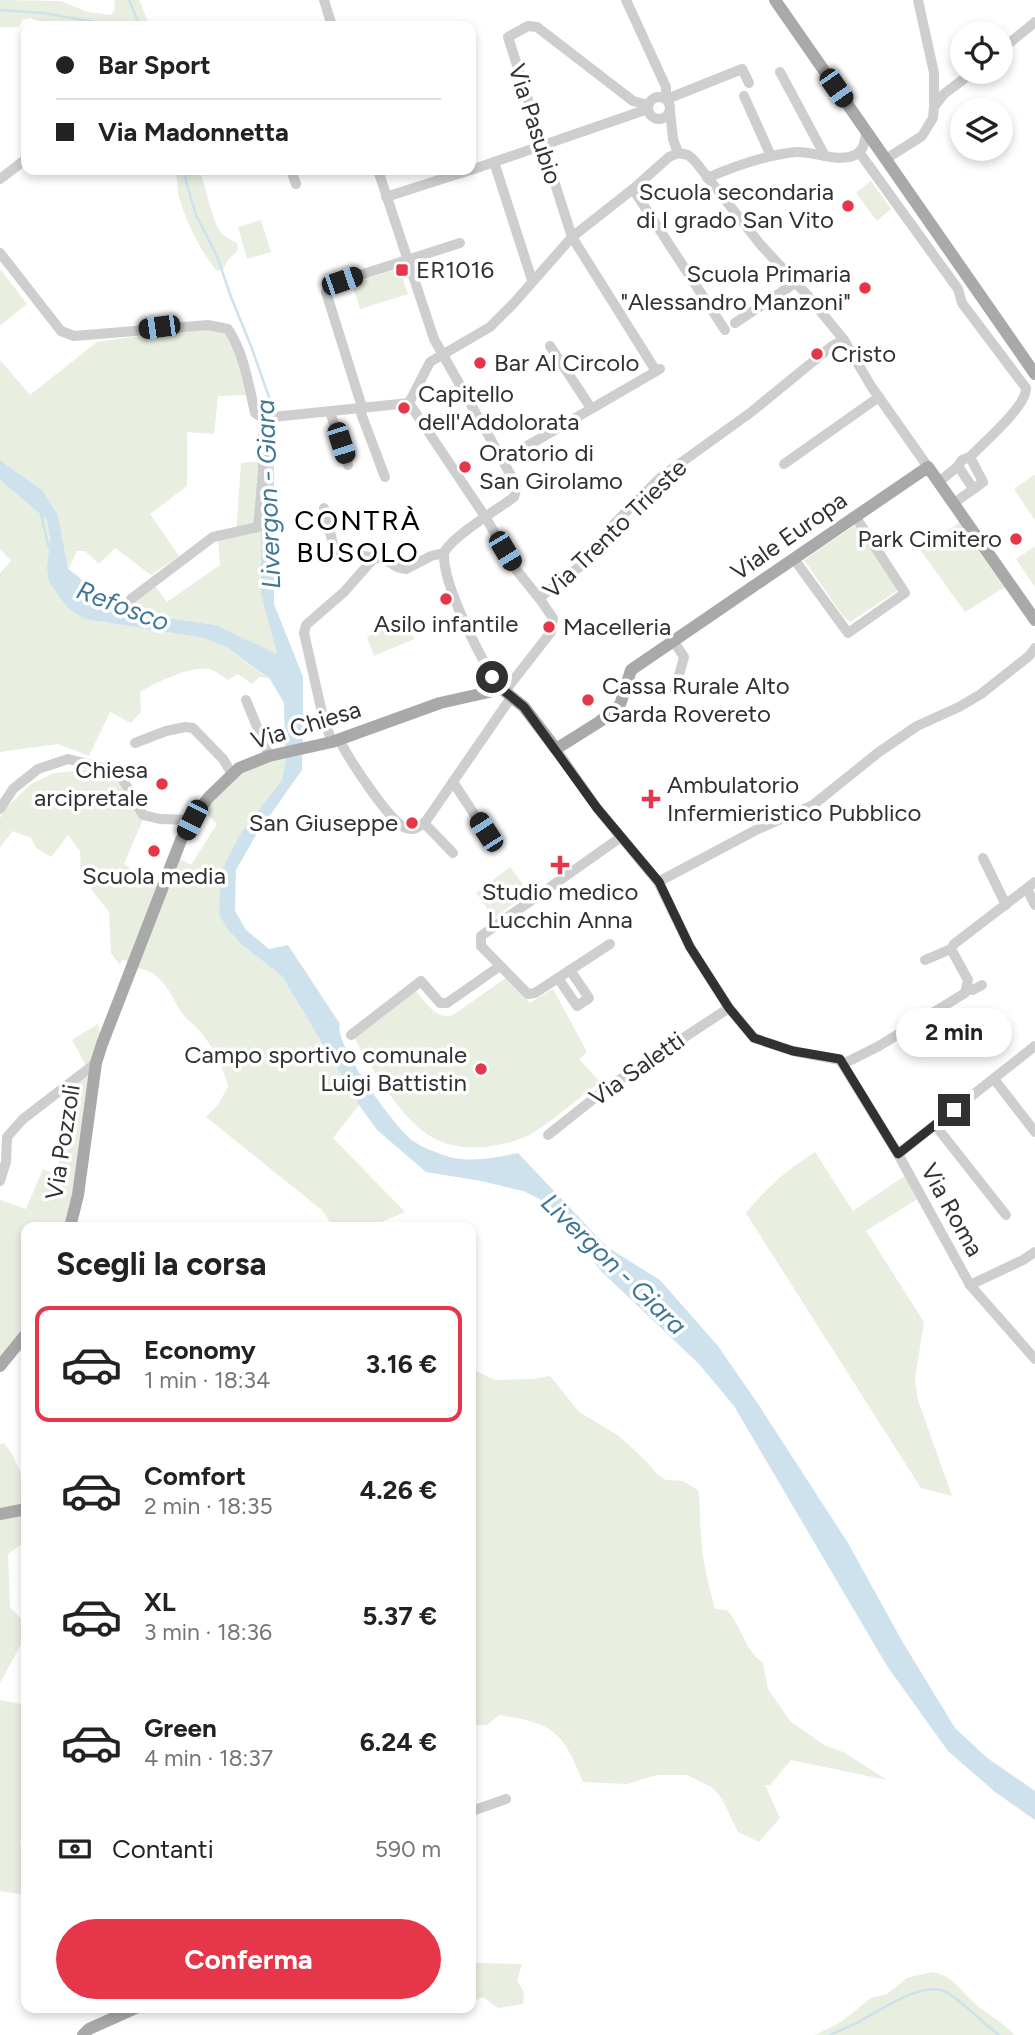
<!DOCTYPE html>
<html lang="it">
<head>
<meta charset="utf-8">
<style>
	:root { --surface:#fff; --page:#f6f6f6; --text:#222; --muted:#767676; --line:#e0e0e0; --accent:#e6364a }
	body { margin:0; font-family:Figtree,sans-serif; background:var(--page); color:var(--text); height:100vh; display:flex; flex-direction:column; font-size:26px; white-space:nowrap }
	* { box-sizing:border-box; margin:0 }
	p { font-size:23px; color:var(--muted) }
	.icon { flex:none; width:38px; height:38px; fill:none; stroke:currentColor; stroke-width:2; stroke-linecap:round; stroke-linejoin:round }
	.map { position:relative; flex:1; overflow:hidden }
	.side { position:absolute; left:21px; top:1222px; width:455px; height:791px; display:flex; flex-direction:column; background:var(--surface); border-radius:14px; box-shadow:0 4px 10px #0003 }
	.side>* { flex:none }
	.hud { position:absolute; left:21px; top:21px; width:455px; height:154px; border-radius:14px; box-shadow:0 4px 10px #0003; display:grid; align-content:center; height:154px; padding:0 35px; background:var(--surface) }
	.tools { position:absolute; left:950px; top:21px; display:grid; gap:14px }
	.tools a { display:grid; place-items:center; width:63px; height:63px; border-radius:50%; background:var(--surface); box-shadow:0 4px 10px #0003; font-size:35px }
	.end { position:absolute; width:32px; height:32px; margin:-16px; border:9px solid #313131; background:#fff; box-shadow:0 0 0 4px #fff }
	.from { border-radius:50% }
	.bubble { position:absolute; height:49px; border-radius:24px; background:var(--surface); box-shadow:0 4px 10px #0003; font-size:23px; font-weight:700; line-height:49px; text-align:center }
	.car { position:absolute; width:21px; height:42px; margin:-21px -10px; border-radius:9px; box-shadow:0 0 5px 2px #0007; background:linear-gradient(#222 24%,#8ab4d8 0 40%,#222 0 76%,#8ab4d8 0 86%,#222 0) }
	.hud b { display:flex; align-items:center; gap:24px; height:66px; font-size:26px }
	.hud b+b { border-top:2px solid var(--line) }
	.hud i { width:18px; height:18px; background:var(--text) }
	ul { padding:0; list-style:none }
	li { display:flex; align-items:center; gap:21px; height:116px; margin:0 14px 10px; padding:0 21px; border:4px solid transparent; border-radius:14px }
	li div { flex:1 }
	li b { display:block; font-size:26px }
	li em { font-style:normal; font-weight:700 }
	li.active { border-color:var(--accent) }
	li>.icon { width:63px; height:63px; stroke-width:1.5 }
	h2 { padding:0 35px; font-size:32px; line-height:84px }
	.pay { display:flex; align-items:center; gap:18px; height:77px; padding:0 35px; font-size:26px }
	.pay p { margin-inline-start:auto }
	.button { display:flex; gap:14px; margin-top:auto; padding:14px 35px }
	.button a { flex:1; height:80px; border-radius:42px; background:var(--accent); color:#fff; font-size:28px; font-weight:700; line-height:80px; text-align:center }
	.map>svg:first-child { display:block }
</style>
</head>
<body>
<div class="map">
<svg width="1035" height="2035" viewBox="0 0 1035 2035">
	<rect width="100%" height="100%" fill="#fff"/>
	<g fill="#e8eee0">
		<polygon points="0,0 60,1 88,12 111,15 115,9 114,0 139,0 150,26 59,26 29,18 22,20 19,27 0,27"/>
		<path d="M175 170H199C207 188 211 220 222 234 226 238 232 240 237 243L238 250 227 261 224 268 217 271C201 252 186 222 179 197 177 188 178 179 175 170Z"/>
		<polygon points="871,181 891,209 877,221 856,193"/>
		<polygon points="261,220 271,252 247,259 238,227"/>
		<polygon points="399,268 408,294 360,309 352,284"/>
		<polygon points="0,269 27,304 0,326"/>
		<polygon points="216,329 223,330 231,340 249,395 218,396 214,434 187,432 187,486 150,514 179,556 151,575 115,548 99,564 85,551 77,551 68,570 58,515 43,491 0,460 0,360 30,395 97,342 154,334"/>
		<polygon points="262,461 261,594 278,655 216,625 154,616 122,607 155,586 167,602 220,565 218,540 236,534 241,463"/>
		<polygon points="1035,474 1035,520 1014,489"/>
		<path d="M0 480 47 520 50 538 47 567 85 619 204 638 228 648 268 678 259 677 252 684 238 674 228 680C222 676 216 671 209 669 193 665 154 683 140 692L141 712 131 723 110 712 89 756 58 744 0 752V573L11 561 0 549Z"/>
		<polygon points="962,520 1007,586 965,612 921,551"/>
		<polygon points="855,525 900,589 850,622 843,616 804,560"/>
		<polygon points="1035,546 1035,587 1016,559"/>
		<polygon points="406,620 414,639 374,656 367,637"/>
		<path d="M286 758 282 780 221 872 242 945 282 976 359 1105 333 1138 405 1212 370 1227H333L322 1210 206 1117 217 1106 228 1087C223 1065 213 1046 198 1029 195 1025 190 1022 186 1018 170 999 165 969 134 968L135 966 122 959 120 965 111 953 109 912 81 876 80 851 68 835 51 857 36 848 31 838 13 831 0 847V818L8 806 31 784 54 773 87 770 110 775 119 780 144 817 124 864 156 886 169 853 191 865 217 824 203 810 224 782 260 764Z"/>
		<polygon points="510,867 529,892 494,918 476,893"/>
		<path d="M507 977 530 1003 553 989 587 1052 579 1059 600 1082C577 1099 555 1119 531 1134 517 1142 499 1145 484 1147 434 1151 412 1126 385 1088 374 1071 363 1055 354 1037L416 991C427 1003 435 1020 453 1015Z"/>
		<polygon points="98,1024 102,1043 73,1227 26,1227 26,1334 0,1366 0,1200 26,1209 43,1169 57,1175 63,1131 77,1107 70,1091 88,1069 72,1040"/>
		<path d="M815 1152 853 1211 906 1175 919 1198 866 1231 924 1322 915 1379 918 1400 952 1496 921 1488 746 1213C766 1188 788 1169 815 1152Z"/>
		<path d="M471 1368 494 1380 533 1379 550 1376 579 1412 619 1436 645 1460 657 1474 666 1480 683 1481 698 1490C701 1506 699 1521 701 1536 702 1561 709 1585 715 1609L727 1610C742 1627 744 1649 763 1663L768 1689 790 1721 824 1745 843 1752 887 1780 791 1760 770 1785H765L780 1818 759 1842 738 1832 722 1799 713 1788 687 1775H657L627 1784 583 1782C563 1731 553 1723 499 1715L487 1725H471Z"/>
		<polygon points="4,1443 12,1454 26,1485 26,1545 20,1545 8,1554 10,1608 26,1623 26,1635 0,1683 0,1444"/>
		<polygon points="0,1700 26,1705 26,1835 20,1841 26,1862 26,1895 0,1891"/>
		<polygon points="471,1963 522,1964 517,1981 524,1992 523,2004 498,2008 483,1997 471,2003"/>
		<path d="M932 1972C954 1975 963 1995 980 2008 992 2017 1004 2024 1015 2035H815L841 2022 871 1998 887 1994 907 1978Z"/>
	</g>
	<g fill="#cde2ed">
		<polygon points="274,421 274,604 303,677 303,743 285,747 284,703 270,679 228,648 204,638 85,619 68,608 49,582 47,567 50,538 47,520 0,480 0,460 43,491 58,515 68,569 79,577 99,600 154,616 216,625 277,654 261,594 261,423"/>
		<path d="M302 755V770L256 835 236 870 235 911 246 930 269 949 288 945 340 1024C332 1042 396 1129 413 1141 420 1146 430 1150 438 1153 463 1164 492 1159 518 1153L607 1247 660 1280 718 1346 758 1404 848 1543 902 1641 955 1728 986 1757 1035 1791V1820L995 1792 948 1751 887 1666 734 1406 699 1364 601 1271 548 1203 523 1191 481 1181 426 1172 377 1130 359 1105 282 976 242 945 227 928 219 914 221 872 241 833 282 780 286 758Z"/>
	</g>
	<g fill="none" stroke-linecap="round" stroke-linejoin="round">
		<g stroke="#cde2ed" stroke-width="2.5">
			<polyline points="129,0 140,26"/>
			<polyline points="0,10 43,13 118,26"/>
			<polyline points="183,170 196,215 217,256 231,297 251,346 270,400 269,416"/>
			<polyline points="41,514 49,548"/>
			<path d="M858 2022C880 2011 925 1978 948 1993 966 2005 982 2022 999 2035"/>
			<polyline points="830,2035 859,2022"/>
		</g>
		<g stroke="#cecece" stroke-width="10">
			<polyline points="324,0 332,26"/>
			<polyline points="626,0 666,87 666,98"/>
			<polyline points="918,0 934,73 934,106"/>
			<polyline points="1001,50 1035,22"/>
			<polyline points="780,72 824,154"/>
			<polyline points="744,96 771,156"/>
			<circle cx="659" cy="108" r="11"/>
			<polyline points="667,99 742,69 749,83"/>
			<polyline points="648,105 633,101 537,27 528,26 508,37 572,237 656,371"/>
			<polyline points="670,111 673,139 678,153"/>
			<path d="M859 152 958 289 962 303 1026 388C1027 406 983 443 970 457L962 460 958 466 939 482"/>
			<polyline points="886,159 922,136 933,118 934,107 944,94 973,72"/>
			<polyline points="494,162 532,280"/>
			<polyline points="291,170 296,184"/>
			<path d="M378 170 434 339 517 486 514 497C497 510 451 537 444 553"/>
			<polyline points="471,170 648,109"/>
			<path d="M707 178C735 166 766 155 796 152 814 151 838 163 855 155 864 151 865 141 866 132"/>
			<polyline points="0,179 26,159"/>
			<polyline points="633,189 725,330"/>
			<polyline points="386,197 470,170"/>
			<path d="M0 253 61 331 74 336 208 325 228 329C244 353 249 386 255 413L263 418"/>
			<polyline points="735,323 795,283"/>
			<polyline points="550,346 591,408"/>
			<polyline points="409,403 430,362 490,327 514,303 572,237 633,189 669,157 678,153 688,155 694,160 760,244 808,296 844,340 871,386 928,467"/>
			<polyline points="409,403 486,518 514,567 539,598"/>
			<polyline points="362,407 326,292 332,284 460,243"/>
			<polyline points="359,408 385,477"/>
			<polyline points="330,412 348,465"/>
			<polyline points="263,418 409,403"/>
			<polyline points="503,460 660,369"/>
			<polyline points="784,464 879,397"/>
			<polyline points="958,466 972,487 975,488 983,482 970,457"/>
			<polyline points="954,503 975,488"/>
			<polyline points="324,508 335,552 384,559 397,567 406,569 431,556 444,553"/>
			<path d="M444 553C442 583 482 664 502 689"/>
			<polyline points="794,559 848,633 905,593 855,516"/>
			<polyline points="131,599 213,537 258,527 263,472 263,418"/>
			<polyline points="674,642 684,657 675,690"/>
			<polyline points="505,691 551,632 553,618 539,598 591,558 611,527 661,477 750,413 832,346 844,340"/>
			<polyline points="246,700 269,756"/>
			<path d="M339 739C347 756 390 823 406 828 415 831 420 826 426 821L512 696"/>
			<polyline points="332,742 323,717 304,633 306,625 344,592 374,558"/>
			<polyline points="135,743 166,731 185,727 193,728 223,759 232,774"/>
			<polyline points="556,749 597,808 658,882 690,947 729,1008 754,1038 793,1051 840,1060 898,1154 970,1285 1035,1359"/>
			<polyline points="453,782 486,832"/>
			<polyline points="0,809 13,789 38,769 68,759 112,770 122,778 143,815 160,819 192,820"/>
			<polyline points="424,823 453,853"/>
			<polyline points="983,858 1006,905"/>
			<polyline points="658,882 756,830 813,805 879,752 917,726 959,707 981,694 1029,656 1035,648"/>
			<polyline points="1027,889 1035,905"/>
			<polyline points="610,944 535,993 528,994 481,946 481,936 621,837"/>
			<polyline points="925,960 951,949"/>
			<polyline points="558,978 577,1006 589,998 570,970"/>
			<polyline points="967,989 973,990 982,985"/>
			<polyline points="351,1035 421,981 440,1003 447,1003 500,966"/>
			<polyline points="843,1064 879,1046 965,993 968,980 951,949 954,944 1035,882"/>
			<polyline points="994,1079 1035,1132"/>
			<polyline points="935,1125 1006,1215"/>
			<polyline points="548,1135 607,1088 729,1008"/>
			<polyline points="898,1154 1035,1046"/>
			<polyline points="0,1181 6,1162 7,1137 23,1119 96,1063"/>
			<polyline points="970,1285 1023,1260 1035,1252"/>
			<polyline points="471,1809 475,1810 506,1799"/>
		</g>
		<g stroke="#a9a9a9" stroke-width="12">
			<polyline points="775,0 1035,374"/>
			<polyline points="70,1227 78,1195 96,1063 102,1044 181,840 192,820 208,798 239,768 269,756 332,742 440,703 502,689 524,707 556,749 599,722 620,705 631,670 928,467 1035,620"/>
			<polyline points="0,1366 26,1334"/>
			<polyline points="0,1514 26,1509"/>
			<polyline points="83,2035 89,2029 138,2007"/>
		</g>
	</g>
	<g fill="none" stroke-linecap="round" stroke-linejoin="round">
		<polyline stroke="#313131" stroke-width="9" points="492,677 502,689 524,707 597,808 659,882 690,947 729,1008 754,1038 793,1051 840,1059 898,1154 954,1110"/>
	</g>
	<g fill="#e6364a" stroke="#fff" stroke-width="2.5">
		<circle cx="848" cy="206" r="7"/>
		<rect x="395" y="263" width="14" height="14" rx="3.5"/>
		<circle cx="865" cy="288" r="7"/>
		<circle cx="817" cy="354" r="7"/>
		<circle cx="480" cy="363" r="7"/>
		<circle cx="404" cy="408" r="7"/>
		<circle cx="465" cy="467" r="7"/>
		<circle cx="1016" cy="539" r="7"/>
		<circle cx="446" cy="599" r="7"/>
		<circle cx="549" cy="627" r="7"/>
		<circle cx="588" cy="700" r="7"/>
		<circle cx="162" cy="784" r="7"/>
		<path d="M647.5 788.5h7v7h7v7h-7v7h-7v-7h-7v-7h7z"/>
		<circle cx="412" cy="823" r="7"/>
		<circle cx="154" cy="851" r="7"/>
		<path d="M556.5 854.5h7v7h7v7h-7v7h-7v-7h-7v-7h7z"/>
		<circle cx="481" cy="1069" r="7"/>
	</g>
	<g text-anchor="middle" stroke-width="7" stroke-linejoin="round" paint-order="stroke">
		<g font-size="24" fill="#313131" stroke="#fff">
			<text transform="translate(535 124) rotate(72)" y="8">Via Pasubio</text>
			<text transform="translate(615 529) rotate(-44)" y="8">Via Trento Trieste</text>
			<text transform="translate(789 536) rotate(-35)" y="8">Viale Europa</text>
			<text transform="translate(306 725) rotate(-17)" y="8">Via Chiesa</text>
			<text transform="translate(637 1069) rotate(-35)" y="8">Via Saletti</text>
			<text transform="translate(63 1142) rotate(-81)" y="8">Via Pozzoli</text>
			<text transform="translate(952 1210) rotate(61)" y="8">Via Roma</text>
		</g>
		<g font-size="24" fill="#313131" stroke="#fff" text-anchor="start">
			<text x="834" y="200" text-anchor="end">Scuola secondaria<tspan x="834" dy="28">di I grado San Vito</tspan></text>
			<text x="416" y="278">ER1016</text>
			<text x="851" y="282" text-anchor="end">Scuola Primaria<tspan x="851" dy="28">"Alessandro Manzoni"</tspan></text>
			<text x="831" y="362">Cristo</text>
			<text x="494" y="371">Bar Al Circolo</text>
			<text x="418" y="402">Capitello<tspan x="418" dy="28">dell'Addolorata</tspan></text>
			<text x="479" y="461">Oratorio di<tspan x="479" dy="28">San Girolamo</tspan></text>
			<text x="1002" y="547" text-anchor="end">Park Cimitero</text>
			<text x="446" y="632" text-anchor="middle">Asilo infantile</text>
			<text x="563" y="635">Macelleria</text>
			<text x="602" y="694">Cassa Rurale Alto<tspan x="602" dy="28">Garda Rovereto</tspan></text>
			<text x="148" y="778" text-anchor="end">Chiesa<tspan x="148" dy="28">arcipretale</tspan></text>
			<text x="667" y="793">Ambulatorio<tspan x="667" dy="28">Infermieristico Pubblico</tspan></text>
			<text x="398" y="831" text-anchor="end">San Giuseppe</text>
			<text x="154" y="884" text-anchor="middle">Scuola media</text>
			<text x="560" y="900" text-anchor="middle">Studio medico<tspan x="560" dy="28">Lucchin Anna</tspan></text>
			<text x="467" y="1063" text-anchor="end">Campo sportivo comunale<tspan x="467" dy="28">Luigi Battistin</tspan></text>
		</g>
		<g font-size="26" font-style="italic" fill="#3e7795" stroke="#fff">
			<text transform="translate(268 494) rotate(-92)" y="9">Livergon - Giara</text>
			<text transform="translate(123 606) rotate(21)" y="9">Refosco</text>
			<text transform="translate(614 1264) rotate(44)" y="9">Livergon - Giara</text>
		</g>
		<g font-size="28" letter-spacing="2" fill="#000" stroke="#fff">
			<text x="358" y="530">CONTRÀ<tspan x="358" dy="32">BUSOLO</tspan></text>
		</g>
	</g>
</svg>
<div class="tools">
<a><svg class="icon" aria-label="locate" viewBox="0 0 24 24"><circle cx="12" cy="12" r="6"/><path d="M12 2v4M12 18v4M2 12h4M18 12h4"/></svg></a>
<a><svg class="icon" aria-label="layers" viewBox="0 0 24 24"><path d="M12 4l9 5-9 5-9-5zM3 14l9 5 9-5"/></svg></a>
</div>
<i class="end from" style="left:492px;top:677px"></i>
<i class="end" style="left:954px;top:1110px"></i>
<div class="bubble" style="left:896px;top:1008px;width:116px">2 min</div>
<i class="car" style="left:836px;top:88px;rotate:145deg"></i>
<i class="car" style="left:342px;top:281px;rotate:71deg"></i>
<i class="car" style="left:159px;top:327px;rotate:262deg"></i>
<i class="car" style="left:341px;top:443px;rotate:162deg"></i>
<i class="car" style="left:505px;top:551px;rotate:149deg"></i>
<i class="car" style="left:192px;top:820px;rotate:207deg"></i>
<i class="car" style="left:486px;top:832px;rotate:327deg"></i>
<div class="hud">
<b><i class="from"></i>Bar Sport</b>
<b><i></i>Via Madonnetta</b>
</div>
<section class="side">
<h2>Scegli la corsa</h2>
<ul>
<li class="active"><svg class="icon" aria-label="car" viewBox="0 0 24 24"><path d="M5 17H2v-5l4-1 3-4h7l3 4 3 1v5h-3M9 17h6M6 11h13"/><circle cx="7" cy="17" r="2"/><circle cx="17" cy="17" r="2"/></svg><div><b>Economy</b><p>1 min · 18:34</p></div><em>3.16 €</em></li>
<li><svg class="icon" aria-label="car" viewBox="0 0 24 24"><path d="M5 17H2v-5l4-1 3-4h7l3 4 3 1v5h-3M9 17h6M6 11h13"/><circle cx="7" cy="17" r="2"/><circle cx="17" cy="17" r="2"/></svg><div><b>Comfort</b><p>2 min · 18:35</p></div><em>4.26 €</em></li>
<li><svg class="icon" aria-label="car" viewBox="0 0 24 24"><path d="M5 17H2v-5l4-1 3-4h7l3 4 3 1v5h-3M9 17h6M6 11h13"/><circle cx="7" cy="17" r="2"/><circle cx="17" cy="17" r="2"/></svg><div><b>XL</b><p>3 min · 18:36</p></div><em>5.37 €</em></li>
<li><svg class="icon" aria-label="car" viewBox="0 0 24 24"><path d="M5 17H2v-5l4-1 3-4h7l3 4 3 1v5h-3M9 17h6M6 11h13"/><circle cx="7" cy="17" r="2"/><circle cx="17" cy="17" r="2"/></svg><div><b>Green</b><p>4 min · 18:37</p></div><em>6.24 €</em></li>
</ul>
<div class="pay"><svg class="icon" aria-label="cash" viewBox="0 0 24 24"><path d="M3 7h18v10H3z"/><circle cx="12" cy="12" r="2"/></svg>Contanti<p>590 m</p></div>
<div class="button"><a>Conferma</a></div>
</section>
</div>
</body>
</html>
